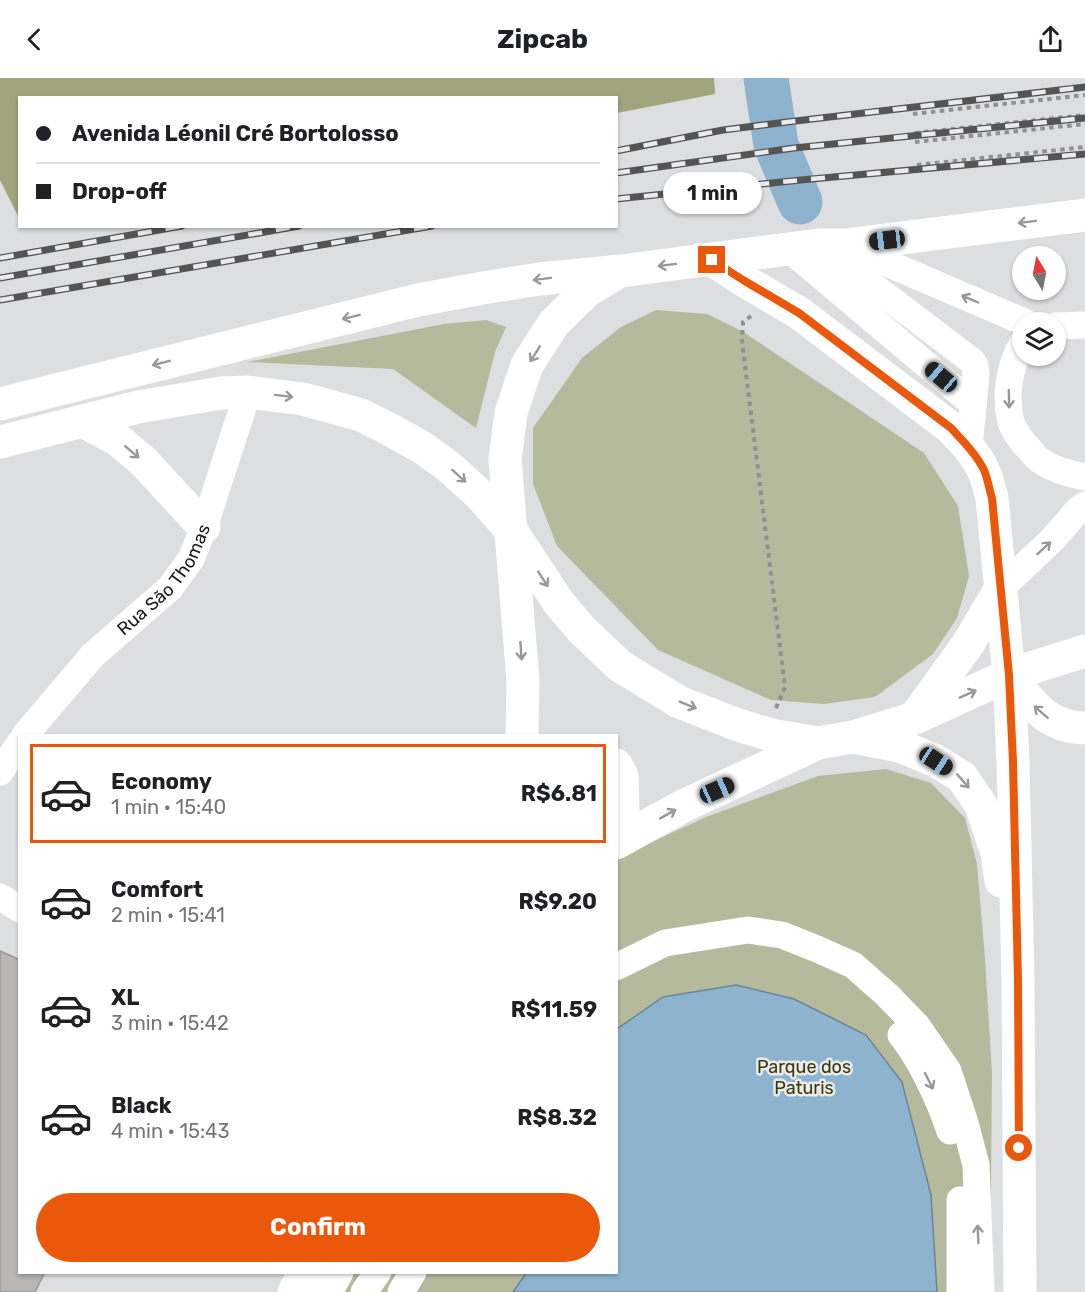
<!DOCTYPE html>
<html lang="en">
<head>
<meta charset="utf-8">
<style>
	:root { --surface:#fff; --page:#f6f6f6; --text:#202124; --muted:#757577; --line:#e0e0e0; --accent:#ea580c }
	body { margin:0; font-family:Rubik,sans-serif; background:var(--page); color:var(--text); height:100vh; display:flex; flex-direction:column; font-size:22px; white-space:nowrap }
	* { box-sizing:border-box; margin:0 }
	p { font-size:20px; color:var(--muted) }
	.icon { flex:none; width:33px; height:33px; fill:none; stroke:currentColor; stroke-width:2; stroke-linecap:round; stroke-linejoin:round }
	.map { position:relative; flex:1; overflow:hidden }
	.sheet { position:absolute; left:18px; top:656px; width:600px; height:540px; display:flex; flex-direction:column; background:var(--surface); border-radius:0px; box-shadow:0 2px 4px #0004 }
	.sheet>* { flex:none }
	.hud { position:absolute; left:18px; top:18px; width:600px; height:132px; border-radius:0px; box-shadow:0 2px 4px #0004; display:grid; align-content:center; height:132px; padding:0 18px; background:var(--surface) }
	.needle { width:39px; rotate:350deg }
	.fabs { position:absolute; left:1012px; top:168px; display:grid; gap:12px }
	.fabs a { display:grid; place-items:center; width:54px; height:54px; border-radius:50%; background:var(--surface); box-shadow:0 2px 4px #0004; font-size:30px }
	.end { position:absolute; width:27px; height:27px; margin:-14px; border:8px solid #ea580c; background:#fff; box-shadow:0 0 0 3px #fff }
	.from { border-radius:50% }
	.bubble { position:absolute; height:42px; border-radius:21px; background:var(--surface); box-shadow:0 2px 4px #0004; font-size:20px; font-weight:700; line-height:42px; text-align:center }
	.car { position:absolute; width:18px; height:36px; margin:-18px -9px; border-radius:8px; box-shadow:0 0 4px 2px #0007; background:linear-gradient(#222 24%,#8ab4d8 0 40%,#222 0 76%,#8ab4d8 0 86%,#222 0) }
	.hud b { display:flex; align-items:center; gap:21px; height:57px; font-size:22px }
	.hud b+b { border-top:2px solid var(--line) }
	.hud i { width:15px; height:15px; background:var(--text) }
	ul { padding:10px 0 0; list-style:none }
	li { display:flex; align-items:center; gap:18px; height:99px; margin:0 12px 9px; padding:0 6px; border:3px solid transparent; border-radius:0px }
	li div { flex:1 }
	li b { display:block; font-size:22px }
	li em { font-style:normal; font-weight:700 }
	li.on { border-color:var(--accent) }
	li>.icon { width:54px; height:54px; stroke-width:1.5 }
	.button { display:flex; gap:12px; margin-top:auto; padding:12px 18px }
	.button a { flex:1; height:69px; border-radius:36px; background:var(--accent); color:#fff; font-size:24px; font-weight:700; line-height:69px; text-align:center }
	header { display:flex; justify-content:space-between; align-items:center; height:78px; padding:0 18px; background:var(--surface); font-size:27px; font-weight:700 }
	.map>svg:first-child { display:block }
</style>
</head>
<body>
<header><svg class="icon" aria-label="back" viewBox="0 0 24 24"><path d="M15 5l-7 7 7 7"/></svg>Zipcab<svg class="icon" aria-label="share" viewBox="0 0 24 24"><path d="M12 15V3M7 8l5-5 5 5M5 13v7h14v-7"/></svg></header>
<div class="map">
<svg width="1085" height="1214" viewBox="0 0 1085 1214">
	<rect width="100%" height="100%" fill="#dddedf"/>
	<g fill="#b6ba9c">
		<polygon points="656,232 707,236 742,253 924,375 958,428 969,498 957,540 933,576 875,619 824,626 771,622 658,572 557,468 533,406 533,350 582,280 621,249"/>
		<polygon points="486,242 506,249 495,274 476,350 393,291 247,284 444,246"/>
		<polygon points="886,691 931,705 965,740 977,786 985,881 992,995 990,1214 336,1214 347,1194 616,1194 617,780 706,739 818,698"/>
	</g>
	<polygon fill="#a0a57d" points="0,0 714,0 715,16 617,35 616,20 20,20 19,140 0,102"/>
	<polygon fill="#8eb3ce" stroke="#6b8598" stroke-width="1.5" points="736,907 794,921 866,957 902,1004 931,1117 937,1214 513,1214 527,1194 616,1194 617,951 663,919"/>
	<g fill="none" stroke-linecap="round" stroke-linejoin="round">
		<polyline stroke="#8eb3ce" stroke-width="45" points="766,0 776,67 800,124"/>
	</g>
	<polygon fill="#b8b7b6" stroke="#979695" stroke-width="1.5" points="0,873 20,882 20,1194 45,1194 35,1214 0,1214"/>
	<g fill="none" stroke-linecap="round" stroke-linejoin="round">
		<g stroke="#8f9091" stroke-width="4" stroke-dasharray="4.5 4.5" stroke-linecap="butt">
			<polyline points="913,36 1085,17"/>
			<polyline points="915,55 1085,37"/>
			<polyline points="915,64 1085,46"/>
			<polyline points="917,87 1085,69"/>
			<polyline points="751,238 743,244 742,263 785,609 776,630"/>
		</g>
		<g stroke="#fff" stroke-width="27">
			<polyline points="819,167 972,283 975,288 976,297 969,369"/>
			<polyline points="845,167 1024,244"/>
			<polyline points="789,171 973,326"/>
			<polyline points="1056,248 1085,247"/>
			<path d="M1023 265C1009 286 1004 322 1012 347 1016 356 1024 366 1031 373 1034 377 1037 381 1041 383 1054 392 1070 396 1085 399"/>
			<polyline points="1001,510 1051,463 1079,431 1085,427"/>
			<path id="s1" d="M25 657 93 577 170 510 191 481 204 449 248 314"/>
			<polyline points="0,694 20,665"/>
			<polyline points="0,819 20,831"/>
			<polyline points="616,889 665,865 748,852 782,857 817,871 853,887 887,917 917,948 948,993 965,1045 976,1087 981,1214"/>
			<path d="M901 957C923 985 938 1019 950 1053"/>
			<polyline points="960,1122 960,1214"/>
			<polyline points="364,1214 378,1194"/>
			<polyline points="401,1214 413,1194"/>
		</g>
		<g stroke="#fff" stroke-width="33">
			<path d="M712 182 743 202 799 235 951 350C963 363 976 376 983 392 988 401 989 411 992 420L1009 597 1013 684 1018 902 1020 1214"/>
			<polyline points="0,326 418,222 483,210 539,201 621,193 819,167 845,167 1085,137"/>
			<polyline points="82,343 118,362 143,383 204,449"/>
			<polyline points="0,364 138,329 221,315 248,314 303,321 361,337 391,352 423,370 449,389 480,417 511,452 559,525 581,551 620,588 679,624 738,647 771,657 818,665 853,659 915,640 1009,597 1085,573"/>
			<path d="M1009 597C1032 625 1045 649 1085 650"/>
			<polyline points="916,638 968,566 1001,510"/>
			<polyline points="522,657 523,603 505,381 511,335 527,287 554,245 588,212 615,196"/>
			<polyline points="858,660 900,668 936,683 962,699 981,727 997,775 1001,803"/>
			<polyline points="616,687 622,698 623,732 616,754"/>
			<polyline points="616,765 683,728 818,665"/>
			<polyline points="294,1214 305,1194"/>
			<polyline points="326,1214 337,1194"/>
		</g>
		<defs>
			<g id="rail">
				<polyline points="616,73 723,52 787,44 1085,9"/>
				<polyline points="616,95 794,70 1085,40"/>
				<polyline points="616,121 801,102 1085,76"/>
				<polyline points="0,180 182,148"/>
				<polyline points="0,200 299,148"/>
				<polyline points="0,222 432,148"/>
			</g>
		</defs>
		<use href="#rail" stroke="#545455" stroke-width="7"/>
		<use href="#rail" stroke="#ebebed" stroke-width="4.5" stroke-dasharray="14" stroke-linecap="butt"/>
	</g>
	<defs><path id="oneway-shaft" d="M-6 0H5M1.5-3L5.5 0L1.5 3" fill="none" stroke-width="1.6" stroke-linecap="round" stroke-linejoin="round" transform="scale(1.5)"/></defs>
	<g stroke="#989898">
		<use href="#oneway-shaft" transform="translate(1027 144) rotate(173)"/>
		<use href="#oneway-shaft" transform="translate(667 187) rotate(173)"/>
		<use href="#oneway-shaft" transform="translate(542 201) rotate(173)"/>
		<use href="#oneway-shaft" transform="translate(970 221) rotate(-157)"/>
		<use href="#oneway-shaft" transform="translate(351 239) rotate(166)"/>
		<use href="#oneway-shaft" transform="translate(535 276) rotate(122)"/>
		<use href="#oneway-shaft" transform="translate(161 285) rotate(166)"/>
		<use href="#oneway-shaft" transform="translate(284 318) rotate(7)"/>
		<use href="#oneway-shaft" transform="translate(1009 321) rotate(89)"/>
		<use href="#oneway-shaft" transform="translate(132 374) rotate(41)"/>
		<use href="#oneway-shaft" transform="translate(459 398) rotate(42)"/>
		<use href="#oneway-shaft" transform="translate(1044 470) rotate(-43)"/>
		<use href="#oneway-shaft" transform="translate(543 501) rotate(57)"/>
		<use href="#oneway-shaft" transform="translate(521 573) rotate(86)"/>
		<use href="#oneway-shaft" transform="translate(968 616) rotate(-24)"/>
		<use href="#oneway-shaft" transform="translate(688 627) rotate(22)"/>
		<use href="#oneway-shaft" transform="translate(1041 634) rotate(-139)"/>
		<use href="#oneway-shaft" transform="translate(963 703) rotate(49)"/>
		<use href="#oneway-shaft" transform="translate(668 736) rotate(-29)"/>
		<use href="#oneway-shaft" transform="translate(929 1003) rotate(63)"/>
		<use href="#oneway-shaft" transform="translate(978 1156) rotate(-92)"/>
	</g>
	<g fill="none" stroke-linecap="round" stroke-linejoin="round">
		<path stroke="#ea580c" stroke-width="8" d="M712 182 743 202 799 235 951 350C963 363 976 376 984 392 988 401 989 411 992 420L1009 597 1013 684 1018 902 1019 1070"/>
	</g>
	<g text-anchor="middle" stroke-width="5" stroke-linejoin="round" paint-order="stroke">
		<g font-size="18" fill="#1a1a1b" stroke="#ebebed">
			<text dy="6" stroke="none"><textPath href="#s1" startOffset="210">Rua São Thomas</textPath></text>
		</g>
		<g font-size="18" fill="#353906" stroke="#ebebed">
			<text x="804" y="995">Parque dos<tspan x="804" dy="21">Paturis</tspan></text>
		</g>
	</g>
</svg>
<div class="fabs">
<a><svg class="needle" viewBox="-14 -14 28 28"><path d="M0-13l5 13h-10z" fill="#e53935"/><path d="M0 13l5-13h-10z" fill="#757577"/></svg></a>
<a><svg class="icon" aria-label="layers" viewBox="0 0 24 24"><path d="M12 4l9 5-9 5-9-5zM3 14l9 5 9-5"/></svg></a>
</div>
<i class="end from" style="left:1019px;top:1070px"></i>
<i class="end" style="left:712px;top:182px"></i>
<div class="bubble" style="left:663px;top:94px;width:99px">1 min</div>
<i class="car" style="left:887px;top:162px;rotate:263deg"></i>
<i class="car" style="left:941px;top:299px;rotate:310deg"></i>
<i class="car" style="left:936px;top:683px;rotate:123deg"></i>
<i class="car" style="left:717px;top:712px;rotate:66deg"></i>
<div class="hud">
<b><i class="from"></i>Avenida Léonil Cré Bortolosso</b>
<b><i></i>Drop-off</b>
</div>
<section class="sheet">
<ul>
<li class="on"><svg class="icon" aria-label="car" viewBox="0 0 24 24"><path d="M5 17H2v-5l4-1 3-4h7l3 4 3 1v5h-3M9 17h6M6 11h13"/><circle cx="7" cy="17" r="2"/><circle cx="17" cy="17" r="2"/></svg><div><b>Economy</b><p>1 min · 15:40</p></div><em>R$6.81</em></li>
<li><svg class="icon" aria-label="car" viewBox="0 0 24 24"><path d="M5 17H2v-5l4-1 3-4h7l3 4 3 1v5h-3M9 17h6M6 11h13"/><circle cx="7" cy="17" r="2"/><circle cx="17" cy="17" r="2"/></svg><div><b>Comfort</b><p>2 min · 15:41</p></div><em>R$9.20</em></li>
<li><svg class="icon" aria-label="car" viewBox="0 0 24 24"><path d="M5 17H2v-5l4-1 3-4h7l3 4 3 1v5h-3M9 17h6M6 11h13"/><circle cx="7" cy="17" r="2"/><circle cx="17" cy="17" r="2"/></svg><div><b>XL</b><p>3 min · 15:42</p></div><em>R$11.59</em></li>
<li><svg class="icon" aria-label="car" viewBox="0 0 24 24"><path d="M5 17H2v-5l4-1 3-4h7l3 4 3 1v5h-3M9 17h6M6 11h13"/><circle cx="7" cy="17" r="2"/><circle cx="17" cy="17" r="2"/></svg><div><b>Black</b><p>4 min · 15:43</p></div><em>R$8.32</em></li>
</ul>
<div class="button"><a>Confirm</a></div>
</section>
</div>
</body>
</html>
